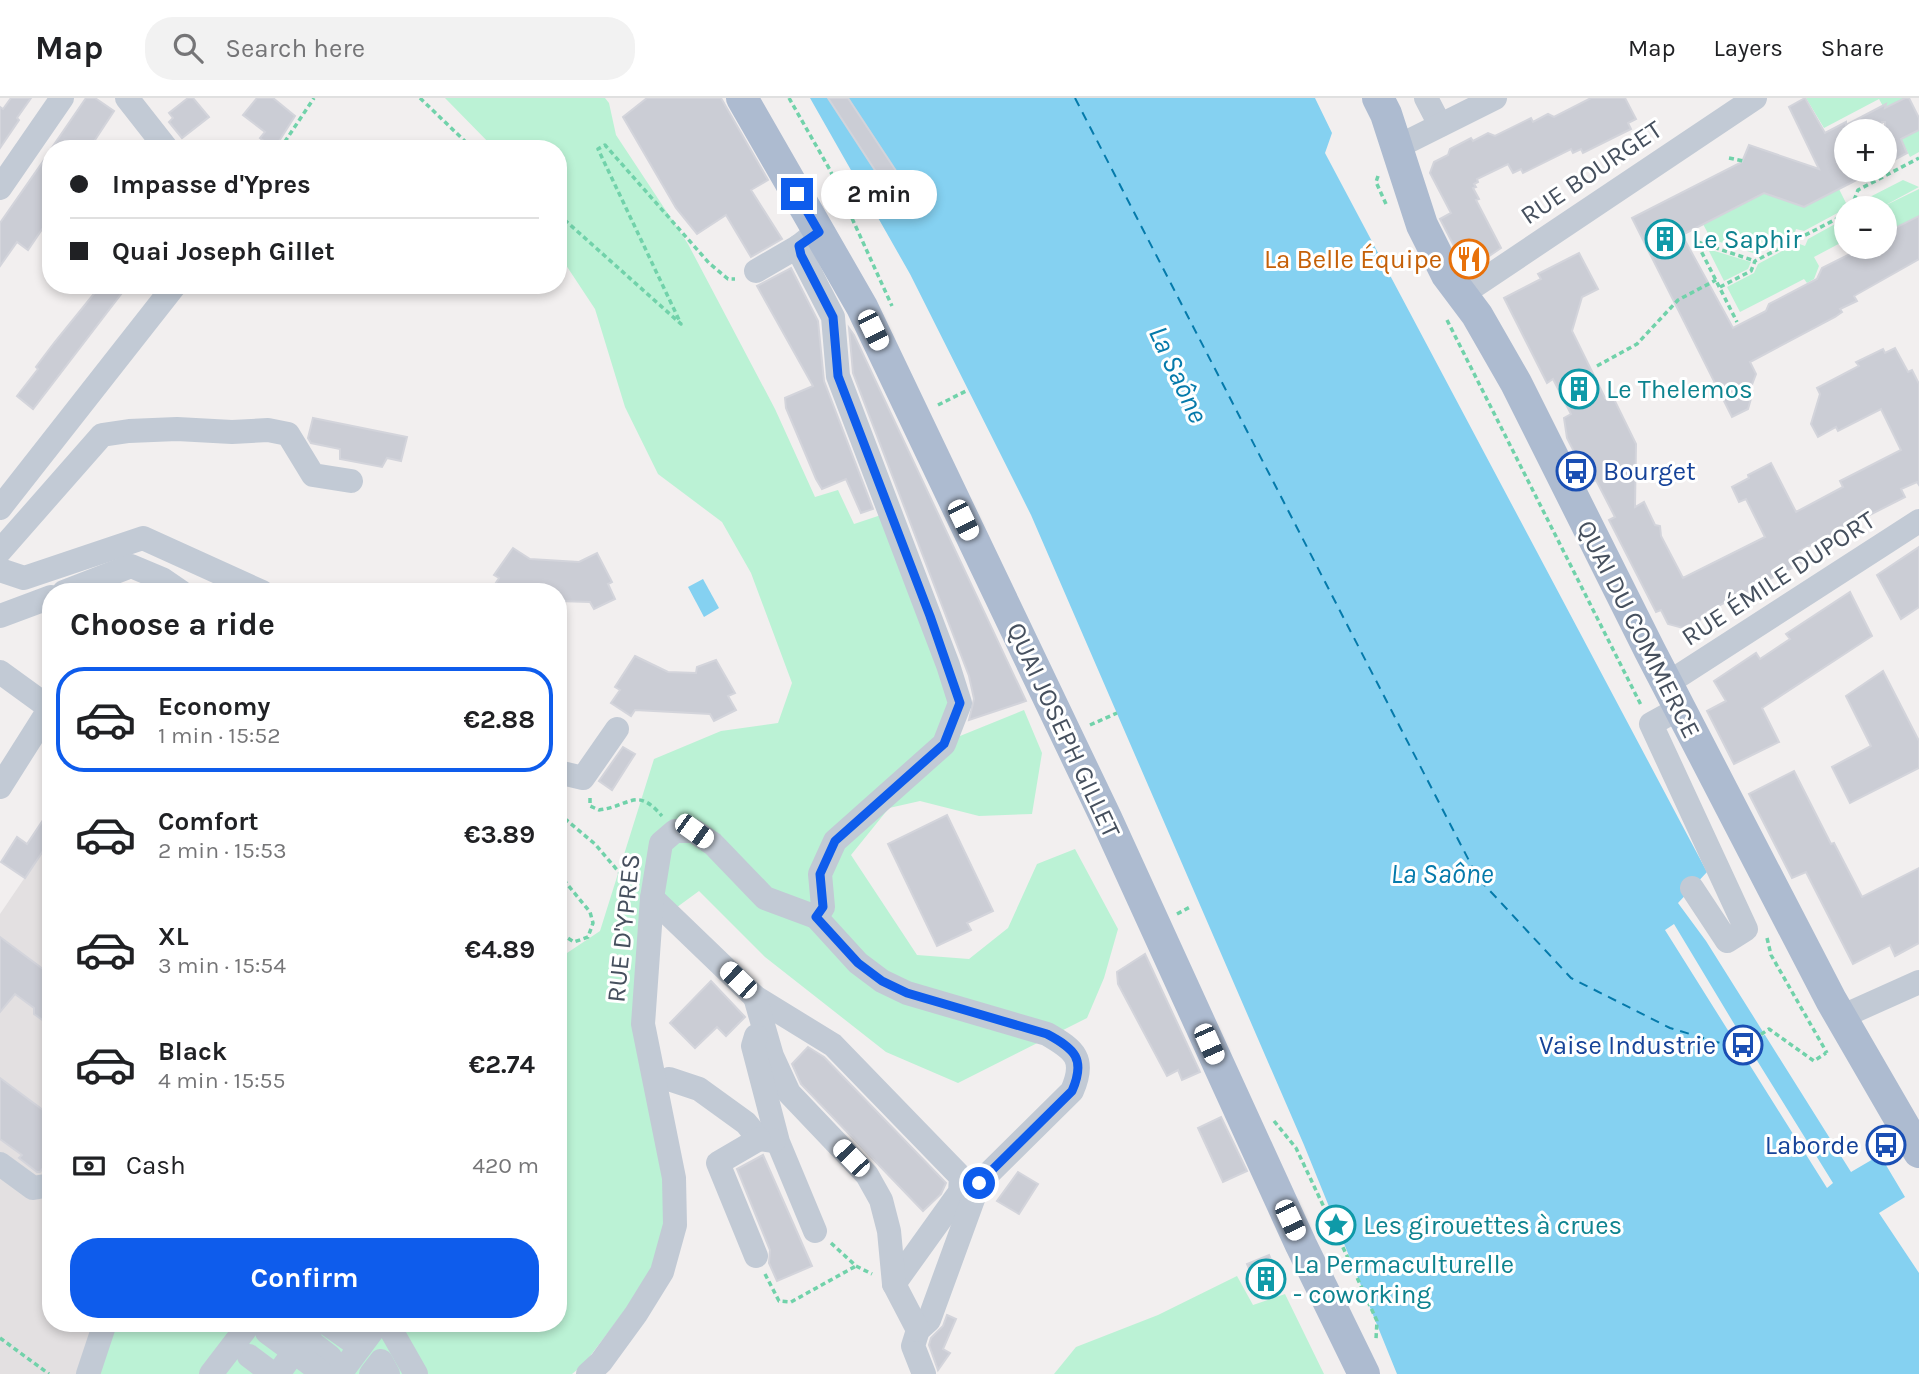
<!DOCTYPE html>
<html lang="en">
<head>
<meta charset="utf-8">
<style>
	:root { --surface:#fff; --page:#f2f2f2; --text:#202124; --muted:#757577; --line:#e0e0e0; --accent:#0e5cec }
	body { margin:0; font-family:Karla,sans-serif; background:var(--page); color:var(--text); height:100vh; display:flex; flex-direction:column; font-size:26px; white-space:nowrap }
	* { box-sizing:border-box; margin:0 }
	p { font-size:23px; color:var(--muted) }
	.icon { flex:none; width:38px; height:38px; fill:none; stroke:currentColor; stroke-width:2; stroke-linecap:round; stroke-linejoin:round }
	.map { position:relative; flex:1; overflow:hidden }
	.drawer { position:absolute; left:42px; top:485px; width:525px; height:749px; display:flex; flex-direction:column; background:var(--surface); border-radius:28px; box-shadow:0 4px 10px #0003 }
	.drawer>* { flex:none }
	.guide { position:absolute; left:42px; top:42px; width:525px; height:154px; border-radius:28px; box-shadow:0 4px 10px #0003; display:grid; align-content:center; height:154px; padding:0 28px; background:var(--surface) }
	.fabs { position:absolute; left:1834px; top:21px; display:grid; gap:14px }
	.fabs a { display:grid; place-items:center; width:63px; height:63px; border-radius:50%; background:var(--surface); box-shadow:0 4px 10px #0003; font-size:35px }
	.end { position:absolute; width:32px; height:32px; margin:-16px; border:9px solid #0e5cec; background:#fff; box-shadow:0 0 0 4px #fff }
	.from { border-radius:50% }
	.bubble { position:absolute; height:49px; border-radius:24px; background:var(--surface); box-shadow:0 4px 10px #0003; font-size:23px; font-weight:700; line-height:49px; text-align:center }
	.car { position:absolute; width:21px; height:42px; margin:-21px -10px; border-radius:9px; box-shadow:0 0 5px 2px #0007; background:linear-gradient(#fff 24%,#345 0 40%,#fff 0 76%,#345 0 86%,#fff 0) }
	.guide b { display:flex; align-items:center; gap:24px; height:66px; font-size:26px }
	.guide b+b { border-top:2px solid var(--line) }
	.guide i { width:18px; height:18px; background:var(--text) }
	ul { padding:0; list-style:none }
	li { display:flex; align-items:center; gap:21px; height:105px; margin:0 14px 10px; padding:0 14px; border:4px solid transparent; border-radius:28px }
	li div { flex:1 }
	li b { display:block; font-size:26px }
	li em { font-style:normal; font-weight:700 }
	li.selected { border-color:var(--accent) }
	li>.icon { width:63px; height:63px; stroke-width:1.5 }
	h2 { padding:0 28px; font-size:32px; line-height:84px }
	.pay { display:flex; align-items:center; gap:18px; height:77px; padding:0 28px; font-size:26px }
	.pay p { margin-inline-start:auto }
	.action { display:flex; gap:14px; margin-top:auto; padding:14px 28px }
	.action a { flex:1; height:80px; border-radius:28px; background:var(--accent); color:#fff; font-size:28px; font-weight:700; line-height:80px; text-align:center }
	header { display:flex; align-items:center; gap:42px; box-sizing:border-box; height:98px; padding:0 35px; background:var(--surface); border-bottom:2px solid var(--line) }
	header strong { font-size:33px }
	nav { display:flex; gap:38px; margin-inline-start:auto; font-size:24px }
	.search { width:490px; height:63px; background:var(--page); display:flex; align-items:center; gap:18px; box-sizing:border-box; padding:0 24px; border-radius:28px; color:var(--muted); font-size:26px }
	.map>svg:first-child { display:block }
</style>
</head>
<body>
<header>
<strong>Map</strong>
<div class="search"><svg class="icon" aria-label="search" viewBox="0 0 24 24"><circle cx="10" cy="10" r="6"/><path d="M15 15l6 6"/></svg>Search here</div>
<nav><a>Map</a><a>Layers</a><a>Share</a></nav>
</header>
<div class="map">
<svg width="1919" height="1276" viewBox="0 0 1919 1276">
	<rect width="100%" height="100%" fill="#f2efef"/>
	<polygon fill="#e3e0e1" points="51,741 51,1225 228,1225 191,1276 0,1276 0,816"/>
	<g fill="#bbf2d5">
		<polygon points="445,0 605,0 609,5 616,37 688,146 775,311 815,399 838,392 854,426 881,417 949,598 960,638 1024,612 1042,655 1032,716 979,718 920,703 889,710 851,757 917,857 969,861 1008,830 1037,766 1075,751 1118,831 1104,880 1087,920 958,985 886,954 765,859 699,793 639,837 665,1081 665,1126 654,1164 636,1198 584,1266 572,1276 97,1276 114,1225 558,1225 558,861 600,833 654,661 721,633 778,625 792,585 751,475 722,424 658,376 625,309 595,211 558,155 558,51 495,51"/>
		<polygon points="1806,0 1905,0 1884,10 1879,1 1824,30"/>
		<polygon points="1919,32 1919,54 1910,59 1901,41"/>
		<polygon points="1903,82 1919,89 1880,110 1919,91 1919,118 1891,132 1889,129 1885,131 1885,110 1859,110 1862,103"/>
		<polygon points="1839,91 1846,105 1843,112 1804,133 1796,131 1794,137 1756,156 1711,141 1703,126 1764,95 1804,109"/>
		<polygon points="1846,120 1846,142 1814,159 1819,168 1814,181 1807,185 1804,181 1740,214 1727,189 1754,175 1758,166 1797,145 1805,148 1808,141"/>
		<polygon points="1708,151 1751,164 1748,171 1724,183"/>
		<polygon points="1237,1178 1253,1207 1285,1196 1324,1276 1054,1276 1076,1249 1158,1217"/>
	</g>
	<g fill="#85d1f1">
		<polygon points="810,0 1315,0 1332,35 1325,55 1707,774 1678,805 1706,843 1851,1074 1880,1057 1905,1099 1879,1115 1919,1175 1919,1276 1397,1276 1304,1047 1031,417 910,176"/>
		<polygon points="703,481 719,510 704,519 688,489"/>
	</g>
	<polygon fill="#f2efef" points="1674,826 1745,944 1766,932 1767,935 1748,948 1833,1085 1827,1090 1665,832"/>
	<g fill="none" stroke-linecap="round" stroke-linejoin="round">
		<polyline stroke="#057aab" stroke-width="2" stroke-dasharray="9 7" stroke-linecap="butt" points="1075,0 1478,780 1571,880 1670,930 1740,951"/>
	</g>
	<g fill="#cbcdd5" stroke="#d3d4db" stroke-width="2">
		<polygon points="11,0 31,0 17,20 19,22 0,50 0,9 3,11"/>
		<polygon points="86,0 95,0 114,13 89,51 51,51"/>
		<polygon points="188,0 193,0 209,19 182,40 169,24 173,20 169,15"/>
		<polygon points="257,0 273,0 295,18 274,51 260,40 265,34 243,17"/>
		<polygon points="647,0 721,0 768,82 751,92 782,141 751,159 726,117 697,136 676,110 623,19"/>
		<polygon points="828,0 848,0 902,82 899,96 889,91 884,86"/>
		<polygon points="1591,0 1625,0 1636,21 1628,25 1631,31 1583,55 1581,51 1573,55 1571,51 1523,75 1521,71 1513,75 1508,66 1477,81 1478,84 1474,86 1476,89 1473,90 1479,101 1476,102 1501,150 1467,173 1440,121 1451,115 1430,75 1434,64 1448,57 1450,51 1471,40 1473,43 1488,35 1495,38 1531,20 1533,24 1548,16 1554,19"/>
		<polygon points="1805,0 1825,35 1846,24 1846,27 1886,6 1885,10 1905,0 1909,0 1919,20 1919,32 1901,41 1907,55 1885,67 1885,24 1882,24 1879,33 1846,33 1846,72 1876,72 1804,109 1764,95 1682,137 1733,230 1766,213 1769,206 1817,181 1822,170 1858,152 1859,149 1885,149 1885,135 1919,118 1919,161 1854,198 1857,203 1840,211 1842,214 1835,219 1750,264 1756,276 1748,297 1752,297 1748,311 1732,319 1632,120 1742,64 1749,47 1819,71 1789,9"/>
		<polygon points="51,52 51,90 43,101 51,106 51,118 28,152 17,144 0,168 0,125"/>
		<polygon points="1579,155 1598,191 1582,199 1572,233 1605,300 1612,297 1636,346 1635,409 1644,404 1655,427 1660,428 1661,438 1683,480 1765,439 1746,401 1739,404 1732,389 1749,380 1748,377 1771,365 1796,414 1843,389 1840,383 1901,352 1881,311 1838,333 1836,329 1818,339 1811,326 1820,296 1817,290 1859,268 1856,264 1883,251 1885,255 1895,250 1908,274 1912,272 1919,286 1919,387 1917,384 1901,391 1905,399 1799,453 1804,464 1750,491 1752,494 1736,503 1735,499 1705,515 1707,518 1683,530 1668,526 1661,512 1656,514 1609,422 1615,419 1596,382 1590,385 1567,340 1564,320 1571,316 1553,281 1547,285 1504,200 1541,181 1538,176"/>
		<polygon points="791,170 818,223 824,283 873,411 861,415 846,381 822,391 816,381 786,310 785,300 813,288 757,188"/>
		<polygon points="101,187 128,187 33,311 17,298 38,271 36,269 54,245"/>
		<polygon points="849,230 854,237 1026,603 969,622 974,601 969,578 853,275"/>
		<polygon points="313,320 407,339 401,363 387,360 382,369 340,361 340,351 311,345 308,340"/>
		<polygon points="1919,449 1919,509 1901,521 1877,477"/>
		<polygon points="513,450 530,461 579,464 597,455 612,484 608,486 615,501 594,511 590,504 558,503 558,494 490,494 499,480 494,477"/>
		<polygon points="1850,494 1872,538 1762,610 1779,644 1734,666 1707,613 1726,603 1714,583 1756,555 1760,561 1790,541 1786,536"/>
		<polygon points="635,558 668,574 696,575 697,569 716,562 735,595 728,598 736,612 714,623 710,616 635,612 631,618 611,605 620,592 615,589"/>
		<polygon points="1883,573 1919,643 1919,670 1850,705 1832,669 1871,648 1846,598"/>
		<polygon points="623,649 635,656 612,692 599,683"/>
		<polygon points="1794,673 1831,746 1834,745 1862,799 1919,770 1919,845 1895,858 1890,847 1853,866 1806,774 1792,780 1749,696"/>
		<polygon points="51,710 51,741 25,780 1,764 17,739 27,746"/>
		<polygon points="947,717 993,813 967,825 971,832 937,848 888,746"/>
		<polygon points="0,839 51,877 51,928 34,916 34,910 15,896 0,914"/>
		<polygon points="1145,856 1200,974 1182,982 1178,972 1167,978 1118,886 1117,874"/>
		<polygon points="711,883 745,919 726,938 717,929 695,950 670,925"/>
		<polygon points="808,949 824,959 946,1085 941,1096 923,1113 801,986 792,966"/>
		<polygon points="0,980 51,1018 51,1059 40,1074 37,1074 19,1060 22,1057 0,1041"/>
		<polygon points="1221,1019 1247,1073 1223,1084 1198,1030"/>
		<polygon points="763,1057 812,1168 777,1183 769,1165 770,1152 737,1071"/>
		<polygon points="1018,1074 1038,1086 1019,1116 997,1103"/>
		<polygon points="1269,1157 1282,1188 1261,1197 1247,1166"/>
		<polygon points="947,1217 956,1221 943,1251 950,1255 938,1272 929,1247 931,1240 943,1228"/>
	</g>
	<g fill="none" stroke-linecap="round" stroke-linejoin="round">
		<g stroke="#71d2aa" stroke-width="3.5" stroke-dasharray="5 3.5" stroke-linecap="butt">
			<polyline points="420,0 473,51"/>
			<polyline points="789,0 830,72 892,208"/>
			<polyline points="280,51 314,0"/>
			<polyline points="1729,60 1743,63"/>
			<polyline points="1378,78 1376,84 1386,106"/>
			<polyline points="1851,110 1858,92 1919,60"/>
			<polyline points="558,116 681,226 598,51 605,47 709,165 728,181 735,181"/>
			<polyline points="1694,139 1737,224"/>
			<polyline points="1698,144 1755,163"/>
			<polyline points="1720,189 1751,173 1755,163 1846,116"/>
			<polyline points="1447,222 1642,609"/>
			<polyline points="1597,268 1637,246 1678,202 1716,182"/>
			<polyline points="938,307 968,292"/>
			<polyline points="1090,627 1117,615"/>
			<path d="M590 700V708L599 712C631 708 636 688 662 718"/>
			<polyline points="558,715 595,746 624,780 632,786"/>
			<polyline points="558,775 590,814 593,825 588,839 574,844 558,834"/>
			<polyline points="1177,816 1190,809"/>
			<polyline points="1767,840 1771,857 1827,955"/>
			<polyline points="1740,951 1769,931 1814,963 1826,955"/>
			<polyline points="1274,1023 1296,1050 1348,1160 1377,1223 1376,1241"/>
			<polyline points="831,1145 856,1168 872,1176"/>
			<polyline points="765,1176 779,1203 791,1204 856,1168"/>
			<polyline points="0,1240 49,1276"/>
		</g>
		<g stroke="#c2cad5" stroke-width="24">
			<polyline points="127,0 167,51"/>
			<polyline points="1426,0 1440,27"/>
			<polyline points="1395,50 1495,0"/>
			<polyline points="0,90 62,0"/>
			<polyline points="756,173 799,148 809,140"/>
			<polyline points="1461,197 1755,0"/>
			<polyline points="0,410 175,187"/>
			<polyline points="0,453 102,337 129,333 177,331 232,334 268,332 288,336 313,377 351,383"/>
			<polyline points="0,472 24,480 143,440 262,494"/>
			<polyline points="64,494 131,468 162,481 181,494"/>
			<polyline points="0,518 51,499"/>
			<polyline points="0,574 51,611"/>
			<polyline points="1668,585 1919,423"/>
			<polyline points="1680,610 1651,626 1746,831 1727,843 1692,790"/>
			<polyline points="558,674 583,680 617,631"/>
			<polyline points="0,689 50,610"/>
			<polyline points="652,800 755,899 833,947 961,1079 960,1094 894,1186"/>
			<path d="M816 819 858 865 882 883 907 895 1047 936C1075 952 1086 961 1072 993L979 1085 929 1222 918 1232 913 1248 924 1276"/>
			<polyline points="755,899 772,958 789,995 867,1077 881,1102 889,1133 894,1186 918,1232"/>
			<polyline points="1841,919 1919,884"/>
			<polyline points="756,938 753,948 778,1044 815,1133"/>
			<polyline points="669,981 699,991 746,1025 759,1041 774,1043"/>
			<polyline points="0,1066 33,1090 51,1087"/>
			<polyline points="756,1158 718,1065 759,1041"/>
			<polyline points="286,1225 330,1259"/>
			<polyline points="326,1225 360,1249"/>
			<polyline points="387,1225 416,1276"/>
			<polyline points="267,1234 320,1273"/>
			<polyline points="249,1258 273,1276"/>
			<polyline points="88,1276 105,1225"/>
			<polyline points="211,1276 250,1225"/>
			<polyline points="278,1276 315,1225"/>
			<polyline points="340,1276 378,1225"/>
			<polyline points="371,1276 381,1263 388,1276"/>
			<polyline points="588,1276 601,1264 636,1216 662,1174 675,1127 674,1080 643,926 652,800 661,745 675,733 694,733 713,746 765,800 816,819 823,809 820,776 835,743 944,646 960,605 948,567 838,278 833,219 801,157 799,148"/>
		</g>
		<g stroke="#adbbd0" stroke-width="32">
			<polyline points="742,0 862,209 1106,720 1301,1147 1364,1276"/>
			<polyline points="1378,0 1386,16 1422,127 1447,177 1477,217 1516,285 1650,553 1831,902 1919,1054"/>
		</g>
	</g>
	<g fill="none" stroke-linecap="round" stroke-linejoin="round">
		<path stroke="#0e5cec" stroke-width="9" d="M797 96 819 134 799 148 801 157 833 219 838 278 930 518 960 605 944 646 835 743 820 776 823 809 816 819 858 865 882 883 907 895 1047 936C1075 951 1086 961 1072 993L979 1085"/>
	</g>
	<defs>
		<symbol id="building-ring" viewBox="-11 -11 22 22"><circle r="9.5" fill="#fff" stroke="#0f9aa8" stroke-width="1.5"/><path d="M-4-6H4V6H1V3H-1V6H-4ZM-2.5-4.3h1.7v1.8h-1.7ZM.8-4.3h1.7v1.8H.8ZM-2.5-1h1.7V.8h-1.7ZM.8-1h1.7V.8H.8Z" fill="#0f9aa8"/></symbol>
		<symbol id="restaurant-ring" viewBox="-11 -11 22 22"><circle r="9.5" fill="#fff" stroke="#e8710a" stroke-width="1.5"/><path d="M-5-6h1v4h1v-4h1v4h1v-4h1v5L-1.5 .5V6h-2V.5L-5-1ZM5-6V6H3V1.5H1.5Q1.5-4 5-6Z" fill="#e8710a"/></symbol>
		<symbol id="bus-ring" viewBox="-11 -11 22 22"><circle r="9.5" fill="#fff" stroke="#1a4fb4" stroke-width="1.5"/><path d="M-5-6H5V4H4V6H2V4H-2V6H-4V4H-5ZM-3.5-4V0h7V-4ZM-3.5 1.2v1.5H-2V1.2ZM2 1.2v1.5H3.5V1.2Z" fill="#1a4fb4"/></symbol>
		<symbol id="sight-ring" viewBox="-11 -11 22 22"><circle r="9.5" fill="#fff" stroke="#0f9aa8" stroke-width="1.5"/><path d="M0-6L1.8-2.2L6-1.7L2.9 1.2L3.7 5.4L0 3.3L-3.7 5.4L-2.9 1.2L-6-1.7L-1.8-2.2Z" fill="#0f9aa8"/></symbol>
	</defs>
	<g fill-rule="evenodd">
		<use href="#building-ring" x="1643" y="119" width="44" height="44"/>
		<use href="#restaurant-ring" x="1447" y="139" width="44" height="44"/>
		<use href="#building-ring" x="1557" y="269" width="44" height="44"/>
		<use href="#bus-ring" x="1554" y="351" width="44" height="44"/>
		<use href="#bus-ring" x="1721" y="925" width="44" height="44"/>
		<use href="#bus-ring" x="1864" y="1025" width="44" height="44"/>
		<use href="#sight-ring" x="1314" y="1105" width="44" height="44"/>
		<use href="#building-ring" x="1244" y="1159" width="44" height="44"/>
	</g>
	<g text-anchor="middle" stroke-width="6" stroke-linejoin="round" paint-order="stroke">
		<g font-size="26" fill="#46505e" stroke="#fff">
			<text transform="translate(1591 74) rotate(-34)" y="9">RUE BOURGET</text>
			<text transform="translate(1778 480) rotate(-33)" y="9">RUE ÉMILE DUPORT</text>
			<text transform="translate(1639 531) rotate(63)" y="9">QUAI DU COMMERCE</text>
			<text transform="translate(1064 632) rotate(65)" y="9">QUAI JOSEPH GILLET</text>
			<text transform="translate(623 830) rotate(-84)" y="9">RUE D'YPRES</text>
		</g>
		<g font-size="26" fill="#0d838f" stroke="#fff" text-anchor="start">
			<text x="1692" y="150">Le Saphir</text>
			<text x="1606" y="300">Le Thelemos</text>
			<text x="1363" y="1136">Les girouettes à crues</text>
			<text x="1293" y="1175">La Permaculturelle<tspan x="1293" dy="30">- coworking</tspan></text>
		</g>
		<g font-size="26" fill="#c56008" stroke="#fff" text-anchor="end">
			<text x="1442" y="170">La Belle Équipe</text>
		</g>
		<g font-size="26" fill="#164399" stroke="#fff" text-anchor="end">
			<text x="1603" y="382" text-anchor="start">Bourget</text>
			<text x="1716" y="956">Vaise Industrie</text>
			<text x="1859" y="1056">Laborde</text>
		</g>
		<g font-size="28" font-style="italic" fill="#057aab" stroke="#fff">
			<text transform="translate(1179 276) rotate(65)" y="10">La Saône</text>
			<text x="1442" y="785">La Saône</text>
		</g>
	</g>
</svg>
<div class="fabs">
<a>+</a>
<a>−</a>
</div>
<i class="end from" style="left:979px;top:1085px"></i>
<i class="end" style="left:797px;top:96px"></i>
<div class="bubble" style="left:821px;top:72px;width:116px">2 min</div>
<i class="car" style="left:873px;top:232px;rotate:154deg"></i>
<i class="car" style="left:963px;top:422px;rotate:154deg"></i>
<i class="car" style="left:694px;top:733px;rotate:126deg"></i>
<i class="car" style="left:738px;top:882px;rotate:314deg"></i>
<i class="car" style="left:1209px;top:946px;rotate:156deg"></i>
<i class="car" style="left:851px;top:1060px;rotate:316deg"></i>
<i class="car" style="left:1290px;top:1122px;rotate:155deg"></i>
<div class="guide">
<b><i class="from"></i>Impasse d'Ypres</b>
<b><i></i>Quai Joseph Gillet</b>
</div>
<section class="drawer">
<h2>Choose a ride</h2>
<ul>
<li class="selected"><svg class="icon" aria-label="car" viewBox="0 0 24 24"><path d="M5 17H2v-5l4-1 3-4h7l3 4 3 1v5h-3M9 17h6M6 11h13"/><circle cx="7" cy="17" r="2"/><circle cx="17" cy="17" r="2"/></svg><div><b>Economy</b><p>1 min · 15:52</p></div><em>€2.88</em></li>
<li><svg class="icon" aria-label="car" viewBox="0 0 24 24"><path d="M5 17H2v-5l4-1 3-4h7l3 4 3 1v5h-3M9 17h6M6 11h13"/><circle cx="7" cy="17" r="2"/><circle cx="17" cy="17" r="2"/></svg><div><b>Comfort</b><p>2 min · 15:53</p></div><em>€3.89</em></li>
<li><svg class="icon" aria-label="car" viewBox="0 0 24 24"><path d="M5 17H2v-5l4-1 3-4h7l3 4 3 1v5h-3M9 17h6M6 11h13"/><circle cx="7" cy="17" r="2"/><circle cx="17" cy="17" r="2"/></svg><div><b>XL</b><p>3 min · 15:54</p></div><em>€4.89</em></li>
<li><svg class="icon" aria-label="car" viewBox="0 0 24 24"><path d="M5 17H2v-5l4-1 3-4h7l3 4 3 1v5h-3M9 17h6M6 11h13"/><circle cx="7" cy="17" r="2"/><circle cx="17" cy="17" r="2"/></svg><div><b>Black</b><p>4 min · 15:55</p></div><em>€2.74</em></li>
</ul>
<div class="pay"><svg class="icon" aria-label="cash" viewBox="0 0 24 24"><path d="M3 7h18v10H3z"/><circle cx="12" cy="12" r="2"/></svg>Cash<p>420 m</p></div>
<div class="action"><a>Confirm</a></div>
</section>
</div>
</body>
</html>
